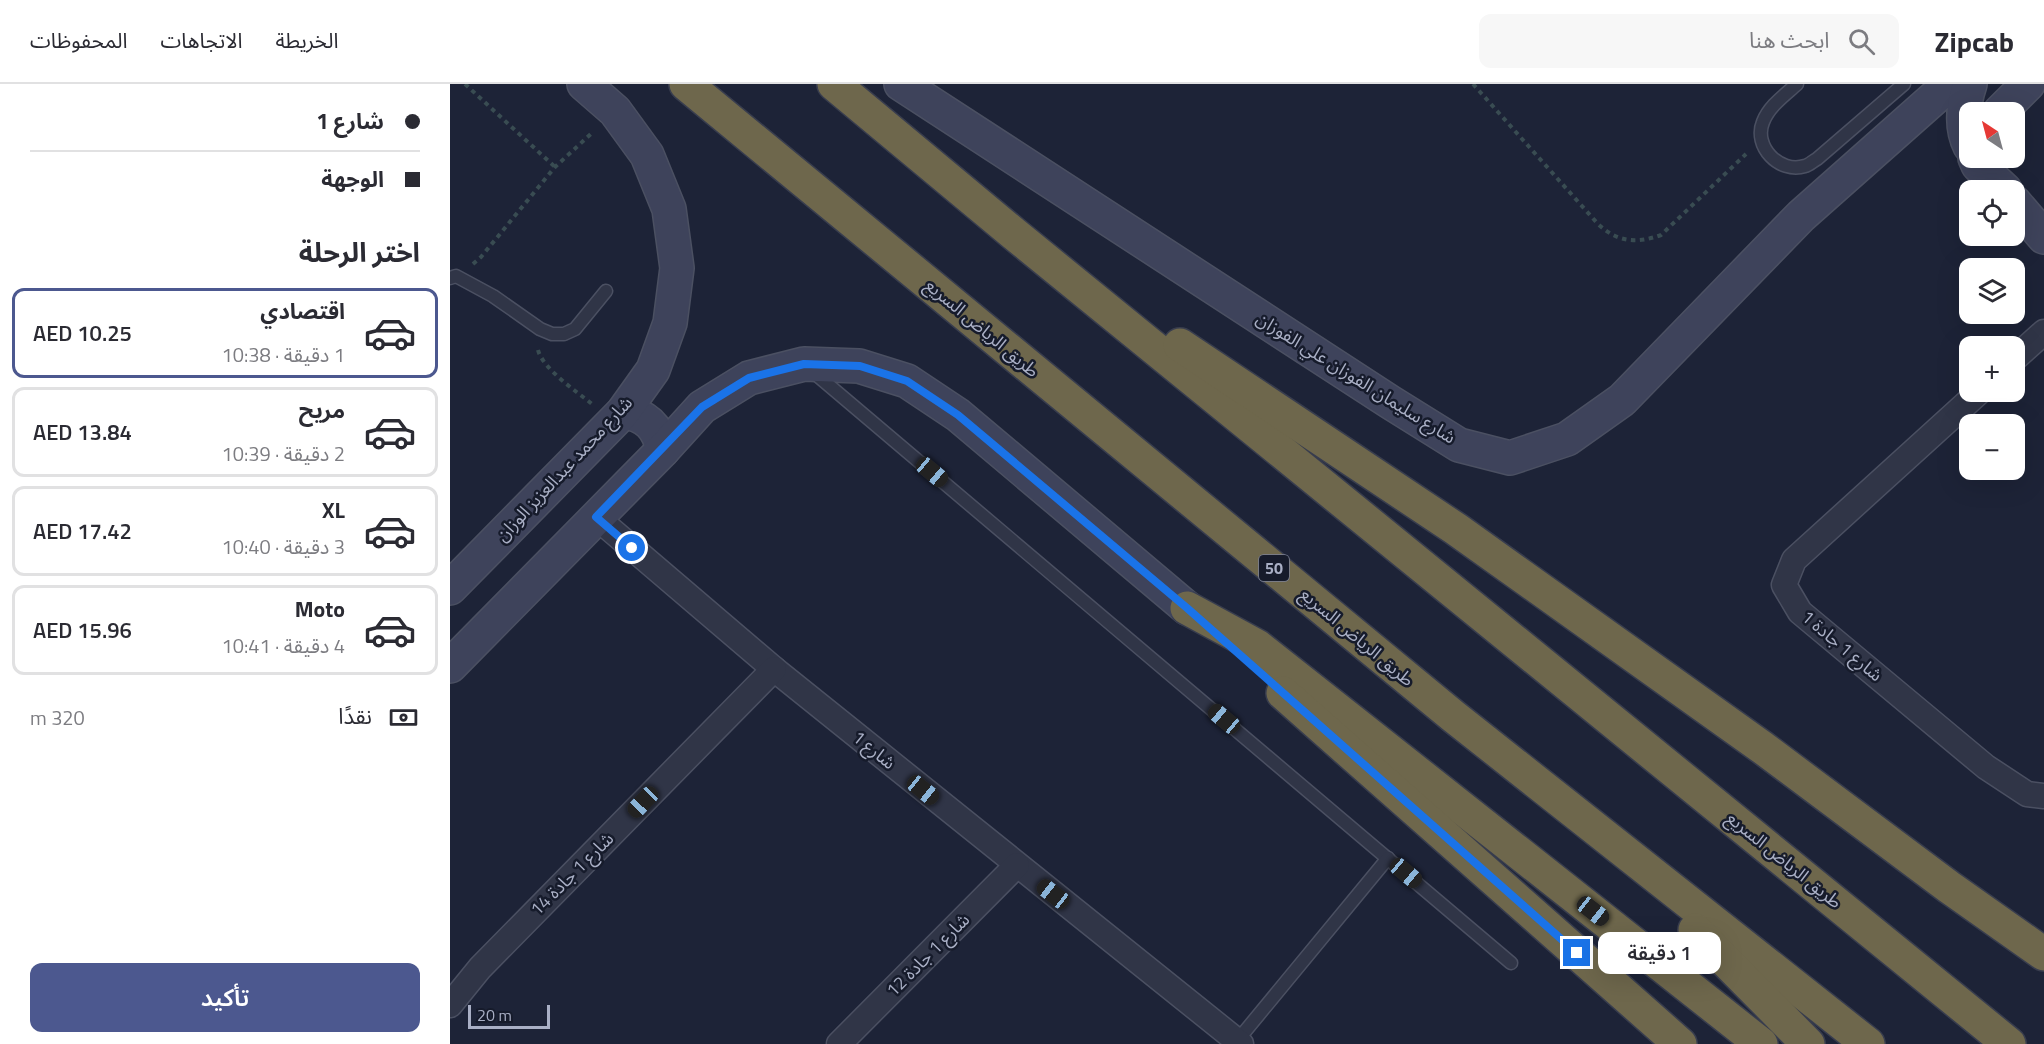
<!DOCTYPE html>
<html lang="ar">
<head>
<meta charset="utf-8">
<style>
	:root { --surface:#fff; --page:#f7f7f7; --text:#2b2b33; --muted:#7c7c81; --line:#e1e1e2; --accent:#4c588f }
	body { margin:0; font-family:"Titillium Web","Noto Sans Arabic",sans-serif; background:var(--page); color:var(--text); direction:rtl; height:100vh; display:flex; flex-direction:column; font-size:22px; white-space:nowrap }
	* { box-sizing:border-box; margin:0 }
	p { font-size:20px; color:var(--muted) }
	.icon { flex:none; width:33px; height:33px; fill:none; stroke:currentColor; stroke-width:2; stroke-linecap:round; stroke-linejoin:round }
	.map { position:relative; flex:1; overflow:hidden; direction:ltr }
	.details { display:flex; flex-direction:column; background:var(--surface); width:450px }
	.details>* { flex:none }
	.hud { display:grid; align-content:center; height:132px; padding:0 30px; background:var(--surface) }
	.needle { width:39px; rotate:324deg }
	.controls { position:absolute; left:1509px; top:18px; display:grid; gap:12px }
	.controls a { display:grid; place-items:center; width:66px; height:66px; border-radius:12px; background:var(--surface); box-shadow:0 6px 24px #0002; font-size:30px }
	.scale { position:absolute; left:18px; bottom:15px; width:82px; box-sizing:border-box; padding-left:6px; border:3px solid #a9afc5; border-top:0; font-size:16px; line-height:21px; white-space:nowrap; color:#a9afc5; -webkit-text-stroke:4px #161b2b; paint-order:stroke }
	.end { position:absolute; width:27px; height:27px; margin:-14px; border:8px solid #1a73e8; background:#fff; box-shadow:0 0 0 3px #fff }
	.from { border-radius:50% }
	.bubble { position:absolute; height:42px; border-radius:12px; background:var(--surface); box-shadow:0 6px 24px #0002; font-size:20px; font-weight:600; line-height:42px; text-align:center; direction:rtl }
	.car { position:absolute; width:18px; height:36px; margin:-18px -9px; border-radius:8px; box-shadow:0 0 4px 2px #0007; background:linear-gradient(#222 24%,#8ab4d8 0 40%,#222 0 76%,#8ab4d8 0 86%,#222 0) }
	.hud b { display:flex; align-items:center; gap:21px; height:57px; font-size:22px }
	.hud b+b { border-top:2px solid var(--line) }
	.hud i { width:15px; height:15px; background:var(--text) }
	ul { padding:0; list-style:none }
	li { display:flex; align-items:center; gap:18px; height:90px; margin:0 12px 9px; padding:0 18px; border:3px solid var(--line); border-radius:12px }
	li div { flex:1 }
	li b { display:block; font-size:22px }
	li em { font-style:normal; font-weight:600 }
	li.active { border-color:var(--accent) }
	li>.icon { width:54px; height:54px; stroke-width:1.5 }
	h2 { padding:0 30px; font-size:27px; line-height:72px }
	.pay { display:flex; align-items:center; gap:15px; height:66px; padding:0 30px; font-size:22px }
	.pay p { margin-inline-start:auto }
	.cta { display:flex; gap:12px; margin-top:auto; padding:12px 30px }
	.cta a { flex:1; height:69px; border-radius:12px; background:var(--accent); color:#fff; font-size:24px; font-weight:600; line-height:69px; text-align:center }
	header { display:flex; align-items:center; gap:36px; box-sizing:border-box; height:84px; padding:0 30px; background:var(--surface); border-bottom:2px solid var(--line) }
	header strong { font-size:28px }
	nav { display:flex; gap:33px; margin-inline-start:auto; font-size:21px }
	.search { width:420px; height:54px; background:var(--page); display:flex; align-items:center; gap:15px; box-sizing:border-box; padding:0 21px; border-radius:12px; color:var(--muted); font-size:22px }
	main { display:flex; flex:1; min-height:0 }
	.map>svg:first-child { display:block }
</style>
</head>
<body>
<header>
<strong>Zipcab</strong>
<div class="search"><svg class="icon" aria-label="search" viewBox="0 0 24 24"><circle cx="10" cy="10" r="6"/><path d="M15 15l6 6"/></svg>ابحث هنا</div>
<nav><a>الخريطة</a><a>الاتجاهات</a><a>المحفوظات</a></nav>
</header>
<main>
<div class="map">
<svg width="1594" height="960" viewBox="0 0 1594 960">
	<rect width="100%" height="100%" fill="#1d2337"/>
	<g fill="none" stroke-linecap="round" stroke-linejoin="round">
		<defs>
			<g id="lane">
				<path d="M1347 0C1335 11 1319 22 1313 38 1303 62 1329 90 1355 82 1359 81 1363 77 1367 75L1454 0"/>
				<polyline points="0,194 6,192 43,212 90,245 102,250 114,250 125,245 156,207"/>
				<polyline points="362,287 1061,879"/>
				<polyline points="787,957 938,774"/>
			</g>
			<g id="street">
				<polyline points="1564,275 1594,248"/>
				<polyline points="1529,308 1344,476 1334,501 1350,528 1536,683 1577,710 1594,712"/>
				<polyline points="146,433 324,585 791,960"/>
				<polyline points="0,921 30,884 324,585"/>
				<polyline points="389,960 567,781"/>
			</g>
			<g id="secondary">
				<polyline points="451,0 940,318 1009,361 1060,374 1117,355 1172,316 1351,132 1500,0"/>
				<polyline points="1550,28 1578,0"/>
				<path d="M1520 62C1510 42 1513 21 1520 0"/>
				<polyline points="1525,74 1528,81 1555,106"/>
				<polyline points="1564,118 1594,153"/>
				<path d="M173 328C196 331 208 342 213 366"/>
				<polyline points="0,504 173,328 203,286 220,239 227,184 219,125 197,71 165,27 134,0"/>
				<polyline points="0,582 213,366 252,323 299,294 354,280 409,282 457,297 508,331 737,524"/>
			</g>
			<g id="highway">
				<polyline points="236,0 1003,632 1418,960"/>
				<polyline points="384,0 563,149 1559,960"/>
				<polyline points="730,261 1006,445 1313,664 1499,803 1594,870"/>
				<polyline points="737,524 807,562 1311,960"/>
				<polyline points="833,609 1230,960"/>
				<polyline points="1245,846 1358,960"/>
			</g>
		</defs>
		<use href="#lane" stroke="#4b5062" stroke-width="15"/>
		<use href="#street" stroke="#4b5062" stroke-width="27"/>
		<use href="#secondary" stroke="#4b5062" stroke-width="36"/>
		<use href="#highway" stroke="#383d4e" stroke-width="36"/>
		<g stroke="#394c52" stroke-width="4" stroke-dasharray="4.5 4.5" stroke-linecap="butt">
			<polyline points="15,0 105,83"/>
			<path d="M1023 0 1148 140C1167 158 1186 160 1211 151L1296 70"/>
			<polyline points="23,180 31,173 105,83 143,48"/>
			<path d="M88 266C93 285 126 307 142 320"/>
		</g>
		<use href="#lane" stroke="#303547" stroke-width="12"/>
		<use href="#street" stroke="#303547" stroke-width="24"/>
		<use href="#secondary" stroke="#3e435b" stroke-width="33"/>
		<use href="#highway" stroke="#6e674c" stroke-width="33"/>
	</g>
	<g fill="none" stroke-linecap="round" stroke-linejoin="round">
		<polyline stroke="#1a73e8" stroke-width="8" points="182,464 146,433 252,323 299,294 354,280 410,282 457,297 508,331 737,524 1127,869"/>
	</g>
	<g text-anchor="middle" stroke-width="5" stroke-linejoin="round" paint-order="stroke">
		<rect fill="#161b2b" stroke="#7d8397" stroke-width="1.5" x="809" y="471" width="30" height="26" rx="4.5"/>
		<g font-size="16" font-weight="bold" fill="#a9afc5">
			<text x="824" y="490">50</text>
		</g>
		<g font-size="18" fill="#a9afc5" stroke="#161b2b">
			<text transform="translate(532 244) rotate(40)" y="6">طريق الرياض السريع</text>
			<text transform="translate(906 294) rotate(32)" y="6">شارع سليمان الفوزان علي الفوزان</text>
			<text transform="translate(114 385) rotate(-47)" y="6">شارع محمد عبدالعزيز الوزان</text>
			<text transform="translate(907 553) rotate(40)" y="6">طريق الرياض السريع</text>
			<text transform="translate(1392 562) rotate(40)" y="6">شارع 1 جادة 1</text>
			<text transform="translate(424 666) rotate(39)" y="6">شارع 1</text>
			<text transform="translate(1334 776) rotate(39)" y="6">طريق الرياض السريع</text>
			<text transform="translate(122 790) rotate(-45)" y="6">شارع 1 جادة 14</text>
			<text transform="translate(478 871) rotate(-45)" y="6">شارع 1 جادة 12</text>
		</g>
	</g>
</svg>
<div class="controls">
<a><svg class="needle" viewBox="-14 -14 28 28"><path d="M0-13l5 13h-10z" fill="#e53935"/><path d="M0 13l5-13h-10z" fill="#7c7c81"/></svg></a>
<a><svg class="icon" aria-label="locate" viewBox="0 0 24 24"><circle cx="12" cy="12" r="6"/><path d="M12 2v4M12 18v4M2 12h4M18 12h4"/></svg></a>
<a><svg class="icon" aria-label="layers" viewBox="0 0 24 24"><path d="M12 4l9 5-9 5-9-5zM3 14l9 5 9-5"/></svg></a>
<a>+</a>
<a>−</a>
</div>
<div class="scale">20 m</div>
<i class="end from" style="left:182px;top:464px"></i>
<i class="end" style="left:1127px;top:869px"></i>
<div class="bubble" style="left:1148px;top:848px;width:123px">1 دقيقة</div>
<i class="car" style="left:482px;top:388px;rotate:130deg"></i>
<i class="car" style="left:774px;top:635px;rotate:310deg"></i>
<i class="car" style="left:473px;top:706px;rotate:129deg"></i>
<i class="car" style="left:193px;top:718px;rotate:224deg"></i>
<i class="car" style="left:956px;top:789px;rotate:130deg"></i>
<i class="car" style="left:603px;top:810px;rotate:308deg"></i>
<i class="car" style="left:1143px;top:827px;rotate:128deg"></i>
</div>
<section class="details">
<div class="hud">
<b><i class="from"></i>شارع 1</b>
<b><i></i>الوجهة</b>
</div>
<h2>اختر الرحلة</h2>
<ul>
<li class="active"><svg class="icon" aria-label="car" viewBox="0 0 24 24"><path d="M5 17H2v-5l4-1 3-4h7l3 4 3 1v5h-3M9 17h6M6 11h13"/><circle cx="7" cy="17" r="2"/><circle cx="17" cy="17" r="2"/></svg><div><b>اقتصادي</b><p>1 دقيقة · 10:38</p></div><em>AED 10.25</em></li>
<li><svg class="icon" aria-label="car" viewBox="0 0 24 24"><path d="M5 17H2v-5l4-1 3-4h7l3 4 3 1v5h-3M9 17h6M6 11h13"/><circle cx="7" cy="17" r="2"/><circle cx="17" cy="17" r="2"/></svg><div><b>مريح</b><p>2 دقيقة · 10:39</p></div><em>AED 13.84</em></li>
<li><svg class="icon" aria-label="car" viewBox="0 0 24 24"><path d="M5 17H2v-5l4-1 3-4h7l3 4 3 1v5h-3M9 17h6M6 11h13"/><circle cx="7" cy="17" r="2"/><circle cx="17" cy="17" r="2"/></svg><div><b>XL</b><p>3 دقيقة · 10:40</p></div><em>AED 17.42</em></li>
<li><svg class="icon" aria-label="car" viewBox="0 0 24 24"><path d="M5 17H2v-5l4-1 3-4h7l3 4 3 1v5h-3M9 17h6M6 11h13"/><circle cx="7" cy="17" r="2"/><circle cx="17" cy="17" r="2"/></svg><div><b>Moto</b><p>4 دقيقة · 10:41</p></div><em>AED 15.96</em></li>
</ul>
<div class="pay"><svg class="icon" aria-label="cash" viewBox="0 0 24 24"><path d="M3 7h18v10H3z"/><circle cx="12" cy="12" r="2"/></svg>نقدًا<p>320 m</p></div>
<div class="cta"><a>تأكيد</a></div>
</section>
</main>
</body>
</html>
